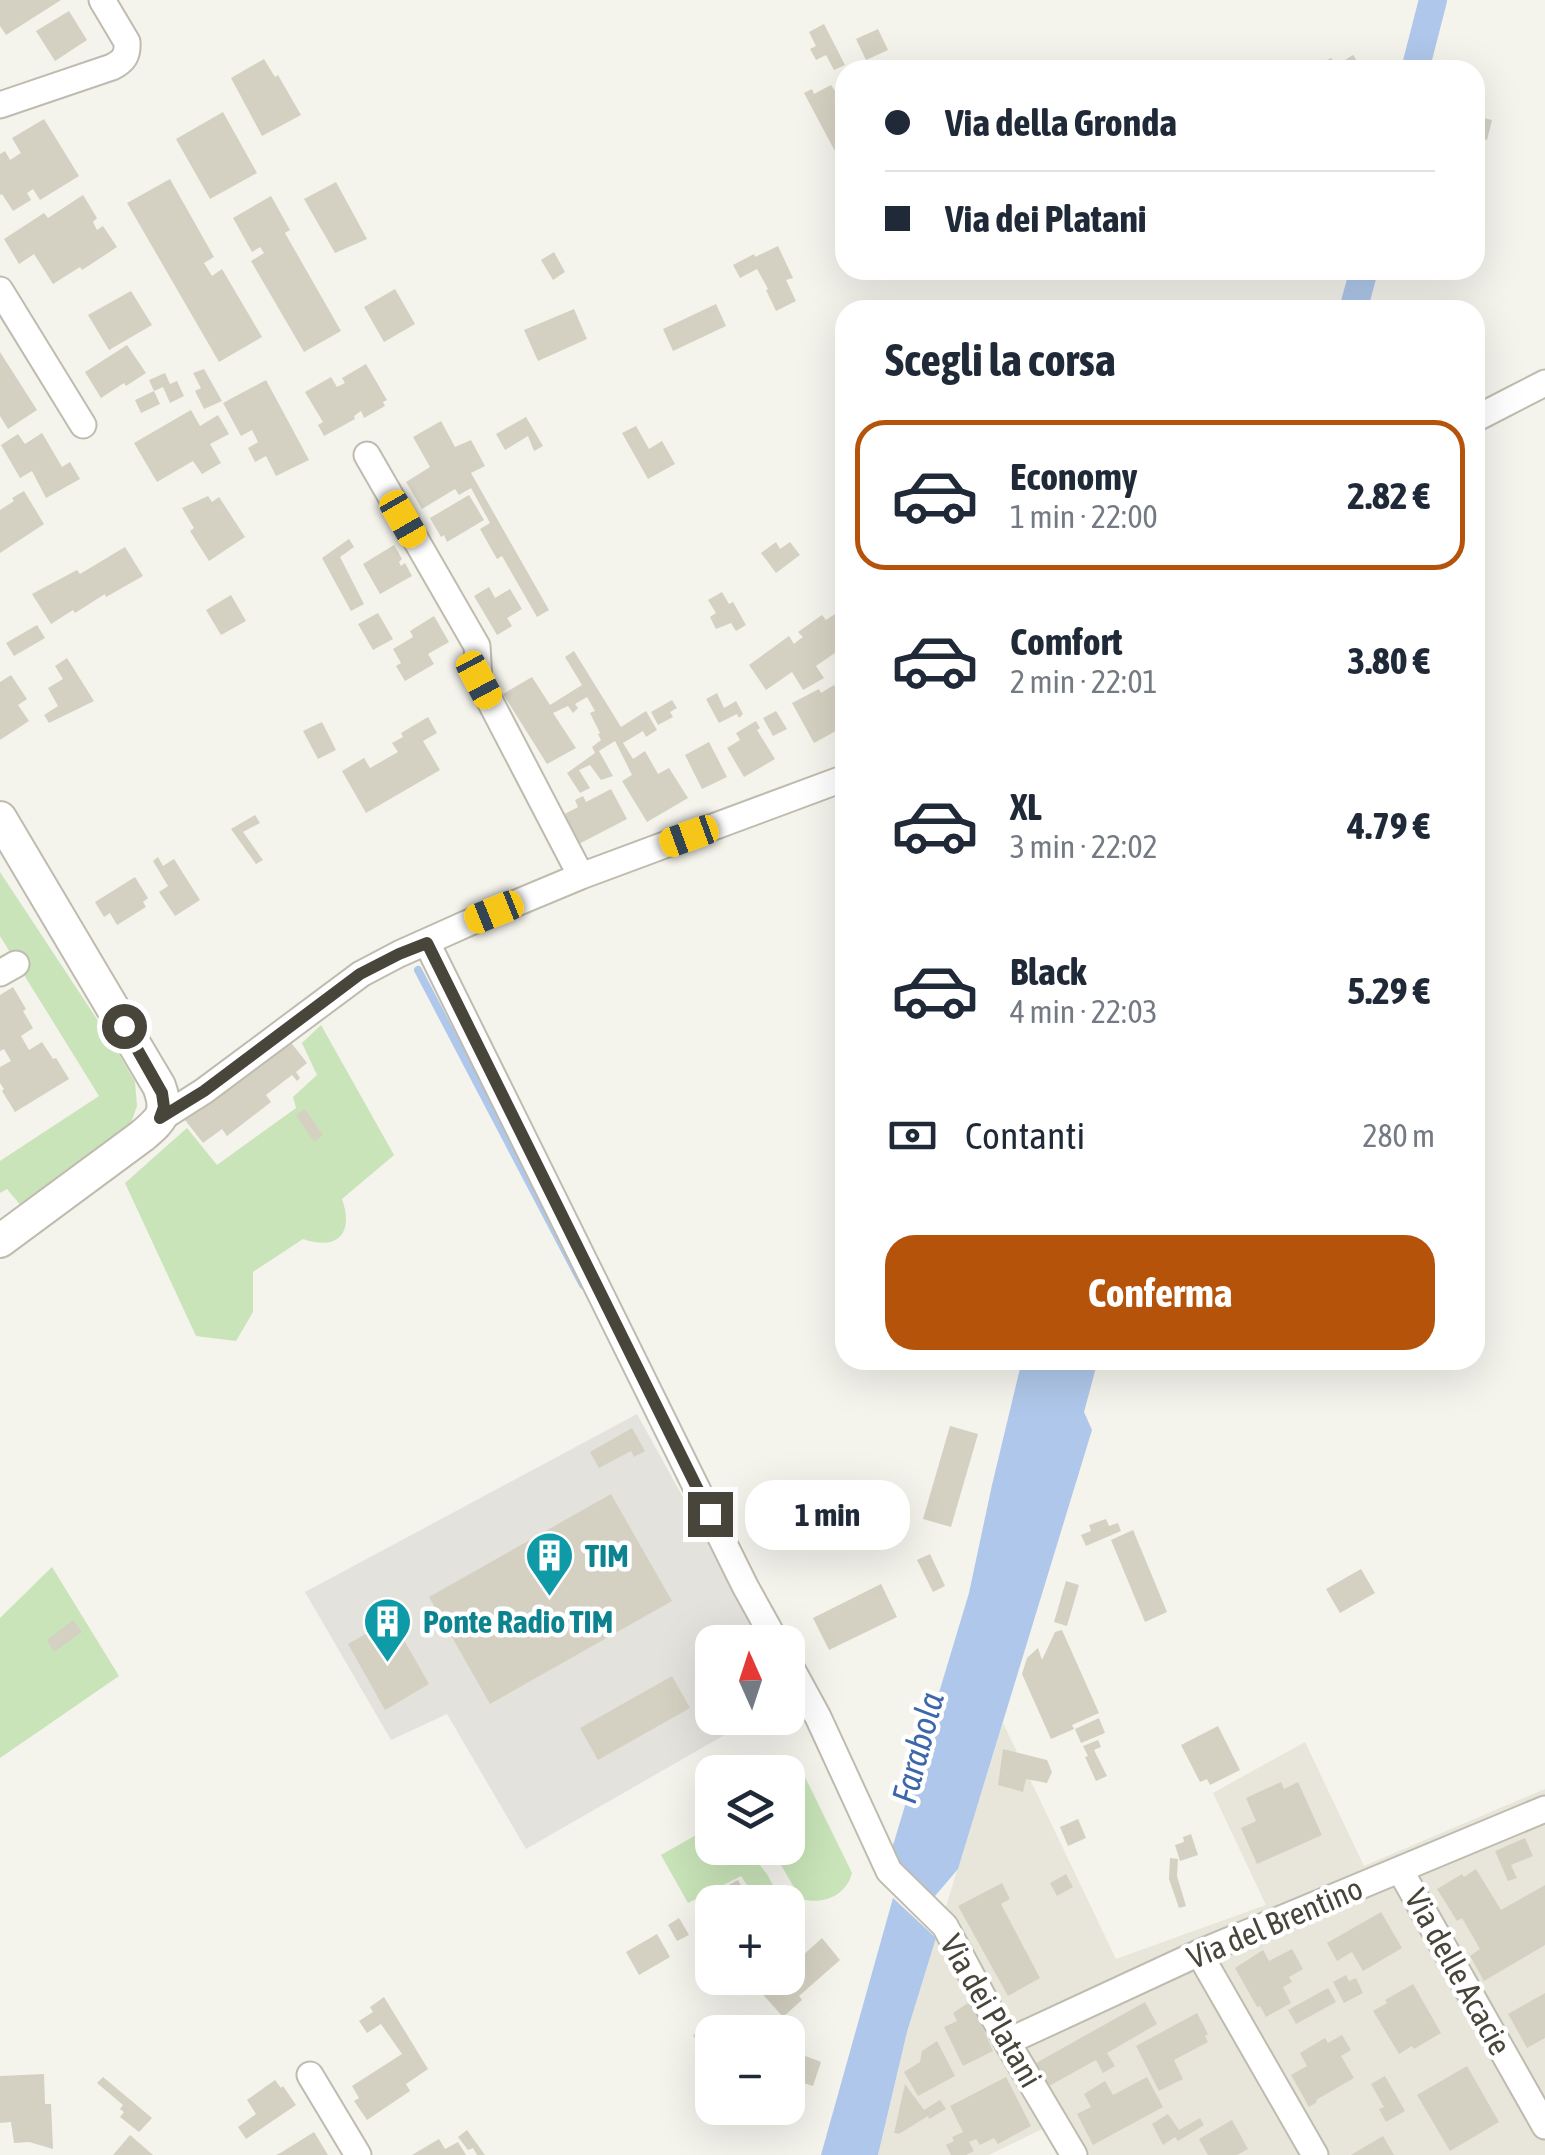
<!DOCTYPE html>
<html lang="it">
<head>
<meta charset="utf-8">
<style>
	:root { --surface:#fff; --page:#f2f2f3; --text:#1f2937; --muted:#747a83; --line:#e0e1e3; --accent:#b45309 }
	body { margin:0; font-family:"Asap Condensed",sans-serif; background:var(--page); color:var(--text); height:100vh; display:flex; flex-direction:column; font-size:38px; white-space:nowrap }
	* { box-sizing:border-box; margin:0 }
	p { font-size:32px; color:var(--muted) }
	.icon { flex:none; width:55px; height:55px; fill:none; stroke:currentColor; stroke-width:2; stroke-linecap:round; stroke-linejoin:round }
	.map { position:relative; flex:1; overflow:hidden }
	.panel { position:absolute; left:835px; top:300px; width:650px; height:1070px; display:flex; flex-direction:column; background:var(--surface); border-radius:30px; box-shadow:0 10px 40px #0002 }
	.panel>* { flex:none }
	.hud { position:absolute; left:835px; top:60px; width:650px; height:220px; border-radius:30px; box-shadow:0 10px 40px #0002; display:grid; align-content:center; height:220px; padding:0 50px; background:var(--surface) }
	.needle { width:65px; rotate:357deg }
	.tools { position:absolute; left:695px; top:1625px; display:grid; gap:20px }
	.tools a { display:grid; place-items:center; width:110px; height:110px; border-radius:20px; background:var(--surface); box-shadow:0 10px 40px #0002; font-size:50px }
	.end { position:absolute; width:45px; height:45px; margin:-22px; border:12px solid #48453a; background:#fff; box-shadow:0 0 0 5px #fff }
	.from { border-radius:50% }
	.bubble { position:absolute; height:70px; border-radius:30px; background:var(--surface); box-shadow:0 10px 40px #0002; font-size:32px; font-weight:700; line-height:70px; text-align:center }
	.car { position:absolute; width:30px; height:60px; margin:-30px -15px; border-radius:12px; box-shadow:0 0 8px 2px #0007; background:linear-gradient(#f5c518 24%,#345 0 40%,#f5c518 0 76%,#345 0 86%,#f5c518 0) }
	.hud b { display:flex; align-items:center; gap:35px; height:95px; font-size:38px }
	.hud b+b { border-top:2px solid var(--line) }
	.hud i { width:25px; height:25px; background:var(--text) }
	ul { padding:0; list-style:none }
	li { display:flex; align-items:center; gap:30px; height:150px; margin:0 20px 15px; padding:0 30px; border:5px solid transparent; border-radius:30px }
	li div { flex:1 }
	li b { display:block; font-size:38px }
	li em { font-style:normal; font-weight:700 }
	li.on { border-color:var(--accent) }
	li>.icon { width:90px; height:90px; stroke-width:1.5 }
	h2 { padding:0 50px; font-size:45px; line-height:120px }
	.pay { display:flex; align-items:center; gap:25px; height:110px; padding:0 50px; font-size:38px }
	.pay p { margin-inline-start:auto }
	.button { display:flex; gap:20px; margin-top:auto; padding:20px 50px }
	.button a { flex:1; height:115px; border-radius:30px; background:var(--accent); color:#fff; font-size:40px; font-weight:700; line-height:115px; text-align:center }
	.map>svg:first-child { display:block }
</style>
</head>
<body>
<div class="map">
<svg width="1545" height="2155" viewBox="0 0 1545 2155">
	<rect width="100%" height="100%" fill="#f4f3ec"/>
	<polygon fill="#e8e6da" points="1003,1723 1116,1959 1266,1905 1213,1793 1305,1742 1364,1866 1545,1789 1545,2155 1057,2155 1042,2129 989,2155 878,2155 907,2032"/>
	<polygon fill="#e4e2dd" points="637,1414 763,1642 712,1642 712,1718 754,1718 526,1849 447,1714 391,1740 305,1592"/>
	<g fill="#c9e4b9">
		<polygon points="0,872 110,1039 135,1082 137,1106 131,1123 22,1207 7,1189 0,1193 0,1161 99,1096 0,936"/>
		<path d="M321 1025 394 1155 342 1199C354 1233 338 1251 303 1239L253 1272V1312L236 1341 196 1336 125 1183 187 1128 217 1165 296 1108 293 1097 317 1075 302 1043Z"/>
		<polygon points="52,1567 119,1676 0,1758 0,1618"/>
		<path d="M804 1775 852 1873C846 1896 823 1905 801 1899L771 1848H788V1784Z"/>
		<polygon points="712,1826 712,1848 756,1848 749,1852 767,1874 782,1902 758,1902 741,1876 688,1903 661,1855"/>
	</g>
	<g fill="#afc7ea">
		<polygon points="1022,1360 1098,1360 1084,1412 1092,1430 958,1869 935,1896 930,1898 888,1855 894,1842 969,1593 992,1485"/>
		<polygon points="893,1898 936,1938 907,2032 878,2155 821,2155"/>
	</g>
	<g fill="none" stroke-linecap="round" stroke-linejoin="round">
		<polyline stroke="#afc7ea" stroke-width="8" points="418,970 583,1285"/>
		<g stroke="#afc7ea" stroke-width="28">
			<polyline points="1415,70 1433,0"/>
			<polyline points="1353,310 1364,270"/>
		</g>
	</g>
	<g fill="#d5d1c2">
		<polygon points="0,0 61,0 6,35 0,26"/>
		<polygon points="69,11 87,40 55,61 36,31"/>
		<polygon points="824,24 845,65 834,70 826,55 816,60 810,49 816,46 809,32"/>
		<polygon points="878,29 888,50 866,60 856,39"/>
		<polygon points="1353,55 1363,70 1310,70 1331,58 1336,66"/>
		<polygon points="264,59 275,77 278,75 301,115 262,136 231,78"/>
		<polygon points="831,85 845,105 845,170 804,93 812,89 814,94"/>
		<polygon points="223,112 257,173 210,199 176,139"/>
		<polygon points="1475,116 1492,120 1487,140 1475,137"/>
		<polygon points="44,119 79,176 40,200 33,189 27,193 31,200 13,211 2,194 0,195 0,154 5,151 10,160 21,153 12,138"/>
		<polygon points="170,179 214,257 204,263 212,276 222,269 262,337 219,362 127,203"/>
		<polygon points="336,182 367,239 335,253 304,199"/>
		<polygon points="83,195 97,218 93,222 97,230 103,226 117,247 82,270 80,267 53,284 34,254 19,264 4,239 44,213 48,218"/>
		<polygon points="271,196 290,230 285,233 341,331 304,352 251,261 264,253 260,247 252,252 233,218"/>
		<polygon points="778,246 793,278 786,280 796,301 776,311 766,290 768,289 757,269 740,278 733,265 754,254 755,257"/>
		<polygon points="554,252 565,272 553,280 541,260"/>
		<polygon points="395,289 415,324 384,342 364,307"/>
		<polygon points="131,291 152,325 109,350 88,315"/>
		<polygon points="716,304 726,326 673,351 663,329"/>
		<polygon points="574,309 587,339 538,361 524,330"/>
		<polygon points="127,345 146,373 126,386 124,383 101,398 85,372"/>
		<polygon points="0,352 37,410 8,429 0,416"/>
		<polygon points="366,364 387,400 383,402 385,406 364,418 361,411 354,416 355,419 324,436 318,425 323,422 305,392 331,377 337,387 345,383 342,378"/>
		<polygon points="204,369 222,401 204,409 195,391 201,388 193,373"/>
		<polygon points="165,373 170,384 177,381 184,396 170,403 163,387 154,391 149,380"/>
		<polygon points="266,380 309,460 276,476 266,456 255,462 248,448 258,442 252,430 241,436 223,403"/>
		<polygon points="154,391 160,404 141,413 135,400"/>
		<polygon points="191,410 200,426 218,415 229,434 210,444 221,463 202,474 193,461 157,482 134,443"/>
		<polygon points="526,417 543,446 534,451 528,436 505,450 496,434"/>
		<polygon points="441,421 455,447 471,440 485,466 471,473 549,610 537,617 502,556 497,559 480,529 490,523 471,488 459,495 455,489 422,509 406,482 430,467 413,437"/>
		<polygon points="636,426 649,449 662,441 675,464 648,479 622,433"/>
		<polygon points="42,433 62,467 70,462 80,479 46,498 32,471 20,478 1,445 18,434 25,444"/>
		<polygon points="24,491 44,524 0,553 0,510 14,501 12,498"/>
		<polygon points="469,495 484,520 447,542 444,535 441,537 430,518"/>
		<polygon points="208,496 212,502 219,497 245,537 209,561 190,531 194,528 182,508"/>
		<polygon points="349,539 354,547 340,557 364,604 351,611 322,558"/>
		<polygon points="776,542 780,549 790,542 800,555 776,573 761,553"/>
		<polygon points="394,545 402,559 399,562 401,566 405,563 412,576 380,594 363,564"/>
		<polygon points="125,547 143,576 106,597 105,594 75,613 73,610 51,624 32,594 77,570 80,574"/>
		<polygon points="489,587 495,598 510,589 522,609 507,618 512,626 497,635 474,596"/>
		<polygon points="722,592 729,604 733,602 746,625 736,631 731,623 716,629 710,617 716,613 708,600"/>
		<polygon points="231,595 246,621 221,635 206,610"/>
		<polygon points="378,613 393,639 373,650 358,624"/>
		<polygon points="835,614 845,629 845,646 816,666 824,678 803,690 792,672 766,690 749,665 789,636 794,644 796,642 803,637 798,632 822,615 826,620"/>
		<polygon points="434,616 449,642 428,654 434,664 405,681 396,666 401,663 393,649 413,637 410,631"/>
		<polygon points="37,625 45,638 14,656 6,643"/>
		<polygon points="574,651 621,727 646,711 657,730 646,737 643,731 623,743 633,759 645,751 658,774 669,768 688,798 647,822 622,781 632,775 615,741 599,751 613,776 601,780 590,765 579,770 590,788 580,793 567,773 595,753 592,747 601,740 598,734 600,733 590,713 595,711 587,697 575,704 578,708 573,713 568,706 553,713 576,748 547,764 503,694 532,677 550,705 582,685 565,657"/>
		<polygon points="67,658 94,701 49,723 44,715 58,706 48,688 63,679 55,666"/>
		<polygon points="11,675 27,699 18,705 29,721 0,740 0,682"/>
		<polygon points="845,684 845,726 814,743 792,703 819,689 821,693 834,685 836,689"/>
		<polygon points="717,693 724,708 736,701 743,714 739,718 737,714 719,723 706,699"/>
		<polygon points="672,700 677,708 670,712 673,717 658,725 651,712"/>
		<polygon points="776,711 787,729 773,736 763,718"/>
		<polygon points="428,717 437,733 423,741 440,770 366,813 342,771 364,758 370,768 398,752 392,743 403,737 401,733"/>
		<polygon points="756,721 760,728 757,730 775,759 744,777 727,748 740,740 736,733"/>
		<polygon points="322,722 336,750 318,759 303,731"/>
		<polygon points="709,742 727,777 702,789 685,755"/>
		<polygon points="611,789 627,819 575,846 559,817 578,807 575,800 583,796 586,802"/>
		<polygon points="255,815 260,823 243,832 263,860 256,864 231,829"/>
		<polygon points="158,857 163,866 174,859 200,900 175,916 159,892 168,886 153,861"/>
		<polygon points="135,877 148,898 143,902 146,907 117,925 110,913 104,917 95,902"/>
		<polygon points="13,987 26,1009 23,1011 33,1028 21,1036 29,1050 42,1042 53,1059 56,1058 69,1079 15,1112 2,1091 4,1089 0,1083 0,1067 11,1061 4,1049 0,1051 0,995"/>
		<polygon points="289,1040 307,1063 296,1072 300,1078 297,1081 292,1075 266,1095 271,1102 227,1136 222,1129 203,1143 185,1120"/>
		<polygon points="305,1109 323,1135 314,1142 296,1115"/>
		<polygon points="950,1426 978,1434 951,1527 923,1519"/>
		<polygon points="632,1428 645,1451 634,1457 631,1451 599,1468 590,1452"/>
		<polygon points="611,1494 672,1601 490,1704 429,1597"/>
		<polygon points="1106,1519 1109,1526 1118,1523 1121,1531 1086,1546 1081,1535 1091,1531 1089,1525"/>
		<polygon points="1133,1530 1167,1612 1145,1622 1111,1540"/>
		<polygon points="930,1554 945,1586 933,1592 917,1560"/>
		<polygon points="1361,1569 1375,1593 1340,1613 1326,1589"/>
		<polygon points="1066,1581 1079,1585 1067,1626 1054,1622"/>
		<polygon points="881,1584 897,1617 829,1650 813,1618"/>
		<polygon points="392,1619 429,1684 385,1710 348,1644"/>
		<polygon points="73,1620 82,1632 54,1652 47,1640"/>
		<polygon points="1062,1630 1099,1713 1072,1725 1074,1729 1051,1739 1022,1674 1027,1658 1038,1648 1042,1660 1055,1632"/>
		<polygon points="672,1676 690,1708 598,1760 580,1728"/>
		<polygon points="1099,1718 1105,1733 1081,1743 1075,1729"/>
		<polygon points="1218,1726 1240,1770 1210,1785 1207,1779 1200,1782 1181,1745"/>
		<polygon points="1098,1740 1101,1747 1094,1750 1107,1776 1096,1781 1085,1757 1088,1756 1083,1746"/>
		<polygon points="1003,1749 1047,1760 1052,1772 1047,1783 1026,1779 1023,1792 998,1785"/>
		<polygon points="1281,1782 1284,1789 1298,1782 1322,1835 1257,1864 1241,1828 1256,1821 1246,1798"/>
		<polygon points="1078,1819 1086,1838 1068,1846 1060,1827"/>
		<polygon points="1191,1834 1198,1855 1180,1861 1175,1845 1184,1842 1183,1837"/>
		<polygon points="1525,1838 1533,1856 1511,1865 1517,1878 1508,1881 1495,1851"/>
		<polygon points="1170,1858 1178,1859 1177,1876 1186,1906 1179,1908 1169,1879"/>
		<polygon points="1476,1869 1501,1910 1545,1885 1545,1945 1484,1981 1470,1956 1480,1949 1462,1918 1457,1921 1437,1889 1462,1874 1464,1877"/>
		<polygon points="1066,1874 1073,1887 1057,1896 1050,1883"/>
		<polygon points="738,1880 751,1902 712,1902 712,1937 701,1917 705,1915 697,1902"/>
		<polygon points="1002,1883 1010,1899 1001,1904 1040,1978 1008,1996 958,1906"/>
		<polygon points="1381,1912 1402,1948 1363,1971 1352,1952 1337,1961 1327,1943"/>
		<polygon points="679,1918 689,1935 677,1941 668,1925"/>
		<polygon points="657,1934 670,1957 639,1975 626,1952"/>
		<polygon points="822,1938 840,1960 799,1996 802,2000 783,2017 748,1978 788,1978 788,1964 790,1967"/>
		<polygon points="1292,1949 1303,1969 1289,1977 1292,1982 1283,1987 1291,2003 1266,2017 1260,2006 1257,2007 1235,1968 1263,1950 1269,1961"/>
		<polygon points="1346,1975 1349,1981 1356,1978 1363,1993 1344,2003 1333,1982"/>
		<polygon points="1413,1984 1441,2033 1414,2049 1412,2046 1399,2054 1373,2011 1387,2003 1385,2000"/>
		<polygon points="1328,1988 1336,2002 1296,2024 1288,2010"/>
		<polygon points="1545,1993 1545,2038 1527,2048 1508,2014"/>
		<polygon points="384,1997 428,2069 406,2084 410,2091 367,2120 354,2101 359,2098 352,2086 402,2054 381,2024 367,2033 359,2021 373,2012 370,2007"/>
		<polygon points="971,2001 993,2051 963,2066 944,2027 957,2021 953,2013"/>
		<polygon points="1145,2002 1157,2024 1107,2053 1115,2066 1103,2073 1096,2060 1049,2086 1036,2063"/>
		<polygon points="1197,2013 1208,2034 1205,2036 1208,2042 1174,2060 1183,2079 1159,2091 1136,2046"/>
		<polygon points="718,2022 724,2032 712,2032 712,2054 705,2058 693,2035"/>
		<polygon points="1342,2035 1351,2050 1341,2056 1354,2078 1316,2100 1317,2102 1309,2107 1291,2075 1307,2066 1300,2053 1325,2038 1328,2043"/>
		<polygon points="937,2041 955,2076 918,2096 904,2072 920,2062 922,2051"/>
		<polygon points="803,2055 821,2062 813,2086 795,2080"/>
		<polygon points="1467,2066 1499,2122 1450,2151 1417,2095"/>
		<polygon points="44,2074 45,2104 51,2104 53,2149 29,2142 14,2143 11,2122 0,2123 0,2076"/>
		<polygon points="1385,2076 1405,2111 1386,2122 1379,2109 1384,2107 1371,2084"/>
		<polygon points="103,2077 152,2118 139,2132 120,2117 124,2112 120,2109 123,2105 97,2083"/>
		<polygon points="1006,2077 1031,2126 998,2144 994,2138 980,2145 976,2139 969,2142 974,2151 966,2155 951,2155 946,2145 954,2141 952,2137 963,2132 950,2106"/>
		<polygon points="1147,2077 1163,2107 1093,2145 1077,2114 1091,2107 1084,2094 1105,2081 1113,2095"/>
		<polygon points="275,2080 281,2088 283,2086 296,2105 246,2139 238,2127 256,2114 247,2100"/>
		<polygon points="905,2084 924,2110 940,2100 946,2109 929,2119 928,2116 899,2134 894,2133"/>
		<polygon points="1168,2114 1179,2130 1200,2118 1204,2125 1183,2138 1178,2141 1175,2137 1163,2145 1152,2124"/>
		<polygon points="1232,2120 1248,2149 1237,2155 1208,2155 1199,2139"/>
		<polygon points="467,2130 477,2144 485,2155 477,2155 473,2148 468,2150 458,2137"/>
		<polygon points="314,2132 328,2155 276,2155 282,2152"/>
		<polygon points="130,2135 153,2155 113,2155"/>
		<polygon points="1383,2136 1394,2155 1351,2155"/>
		<polygon points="439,2139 445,2149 458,2142 466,2155 412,2155"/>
	</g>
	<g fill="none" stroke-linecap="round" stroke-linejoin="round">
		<defs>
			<g id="minor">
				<path d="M0 105 112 67C124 61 128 55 127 42L102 0"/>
				<polyline points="0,290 83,425"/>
				<polyline points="1475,419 1545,383"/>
				<polyline points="367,455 477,646 479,680 581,876"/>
				<polyline points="427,943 745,1586 776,1642"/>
				<polyline points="0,973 16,964"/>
				<polyline points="160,1119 204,1091 361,974 399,954 466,924 581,876 845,778"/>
				<polyline points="788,1662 818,1717 889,1871 945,1926 1007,2042 1074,2155"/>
				<polyline points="1400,1870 1545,2126"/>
				<polyline points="1199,1953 1315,2155"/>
				<polyline points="1007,2042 1199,1953 1545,1809"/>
				<polyline points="310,2075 358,2155"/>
			</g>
			<path id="tertiary" d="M0 818 159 1086C169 1113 162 1119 142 1136L0 1241"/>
		</defs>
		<use href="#minor" stroke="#bfbcaf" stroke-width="29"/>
		<use href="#tertiary" stroke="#bfbcaf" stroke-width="36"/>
		<use href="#minor" stroke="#fff" stroke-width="25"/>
		<use href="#tertiary" stroke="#fff" stroke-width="32"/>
	</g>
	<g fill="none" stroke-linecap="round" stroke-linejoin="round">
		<polyline stroke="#48453a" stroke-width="12" points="124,1026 162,1093 164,1107 160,1118 204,1091 360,974 399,954 427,943 710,1514"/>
	</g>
	<defs>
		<symbol id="building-pin" viewBox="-11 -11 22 30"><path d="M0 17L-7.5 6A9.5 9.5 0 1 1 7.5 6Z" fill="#0f9aa8" stroke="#fff"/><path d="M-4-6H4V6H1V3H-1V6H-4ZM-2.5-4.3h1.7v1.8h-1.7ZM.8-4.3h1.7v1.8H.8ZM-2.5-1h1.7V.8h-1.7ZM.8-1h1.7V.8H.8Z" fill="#fff"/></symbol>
	</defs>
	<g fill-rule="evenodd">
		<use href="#building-pin" x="522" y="1528" width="55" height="75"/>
		<use href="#building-pin" x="360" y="1594" width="55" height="75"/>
	</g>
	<g text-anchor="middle" stroke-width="9" stroke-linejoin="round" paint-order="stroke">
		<g font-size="32" font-weight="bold" fill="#0d838f" stroke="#fff" text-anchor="start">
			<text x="585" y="1567">TIM</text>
			<text x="423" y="1633">Ponte Radio TIM</text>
		</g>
		<g font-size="32" fill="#48453a" stroke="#fff">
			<text transform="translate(1275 1923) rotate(-23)" y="11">Via del Brentino</text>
			<text transform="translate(1458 1972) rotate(61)" y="11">Via delle Acacie</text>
			<text transform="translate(991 2011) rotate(60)" y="11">Via dei Platani</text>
		</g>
		<g font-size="35" font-style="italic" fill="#3d67aa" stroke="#fff">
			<text transform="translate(918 1748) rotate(-75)" y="12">Farabola</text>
		</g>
	</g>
</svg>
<div class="tools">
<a><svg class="needle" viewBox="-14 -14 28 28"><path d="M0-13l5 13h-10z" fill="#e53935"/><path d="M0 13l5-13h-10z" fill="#747a83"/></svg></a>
<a><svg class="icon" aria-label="layers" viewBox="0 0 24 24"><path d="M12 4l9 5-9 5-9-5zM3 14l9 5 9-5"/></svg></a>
<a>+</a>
<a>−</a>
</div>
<i class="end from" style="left:124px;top:1026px"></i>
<i class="end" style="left:710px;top:1514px"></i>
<div class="bubble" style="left:745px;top:1480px;width:165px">1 min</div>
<i class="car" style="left:403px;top:519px;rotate:150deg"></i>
<i class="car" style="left:479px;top:680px;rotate:152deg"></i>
<i class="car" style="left:689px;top:836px;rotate:250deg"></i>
<i class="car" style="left:494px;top:912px;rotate:248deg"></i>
<div class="hud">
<b><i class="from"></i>Via della Gronda</b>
<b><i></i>Via dei Platani</b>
</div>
<section class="panel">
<h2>Scegli la corsa</h2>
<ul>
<li class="on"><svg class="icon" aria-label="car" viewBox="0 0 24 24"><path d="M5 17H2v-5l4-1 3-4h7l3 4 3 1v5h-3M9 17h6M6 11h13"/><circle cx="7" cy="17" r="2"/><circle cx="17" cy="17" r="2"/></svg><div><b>Economy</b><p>1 min · 22:00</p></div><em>2.82 €</em></li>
<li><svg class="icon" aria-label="car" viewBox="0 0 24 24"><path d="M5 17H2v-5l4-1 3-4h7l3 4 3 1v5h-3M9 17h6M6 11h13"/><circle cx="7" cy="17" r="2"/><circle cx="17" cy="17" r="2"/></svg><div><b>Comfort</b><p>2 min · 22:01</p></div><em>3.80 €</em></li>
<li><svg class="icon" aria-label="car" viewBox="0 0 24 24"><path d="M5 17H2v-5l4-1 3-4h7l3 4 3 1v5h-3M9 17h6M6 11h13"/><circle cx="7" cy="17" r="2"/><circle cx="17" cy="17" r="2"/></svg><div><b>XL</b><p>3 min · 22:02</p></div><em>4.79 €</em></li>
<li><svg class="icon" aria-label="car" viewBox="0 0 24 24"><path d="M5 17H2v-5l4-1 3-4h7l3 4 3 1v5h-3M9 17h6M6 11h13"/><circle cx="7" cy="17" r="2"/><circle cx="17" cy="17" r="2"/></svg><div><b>Black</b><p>4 min · 22:03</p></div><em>5.29 €</em></li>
</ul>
<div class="pay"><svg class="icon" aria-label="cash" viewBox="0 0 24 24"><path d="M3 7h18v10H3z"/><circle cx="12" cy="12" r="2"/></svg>Contanti<p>280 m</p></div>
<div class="button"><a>Conferma</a></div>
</section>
</div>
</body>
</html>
